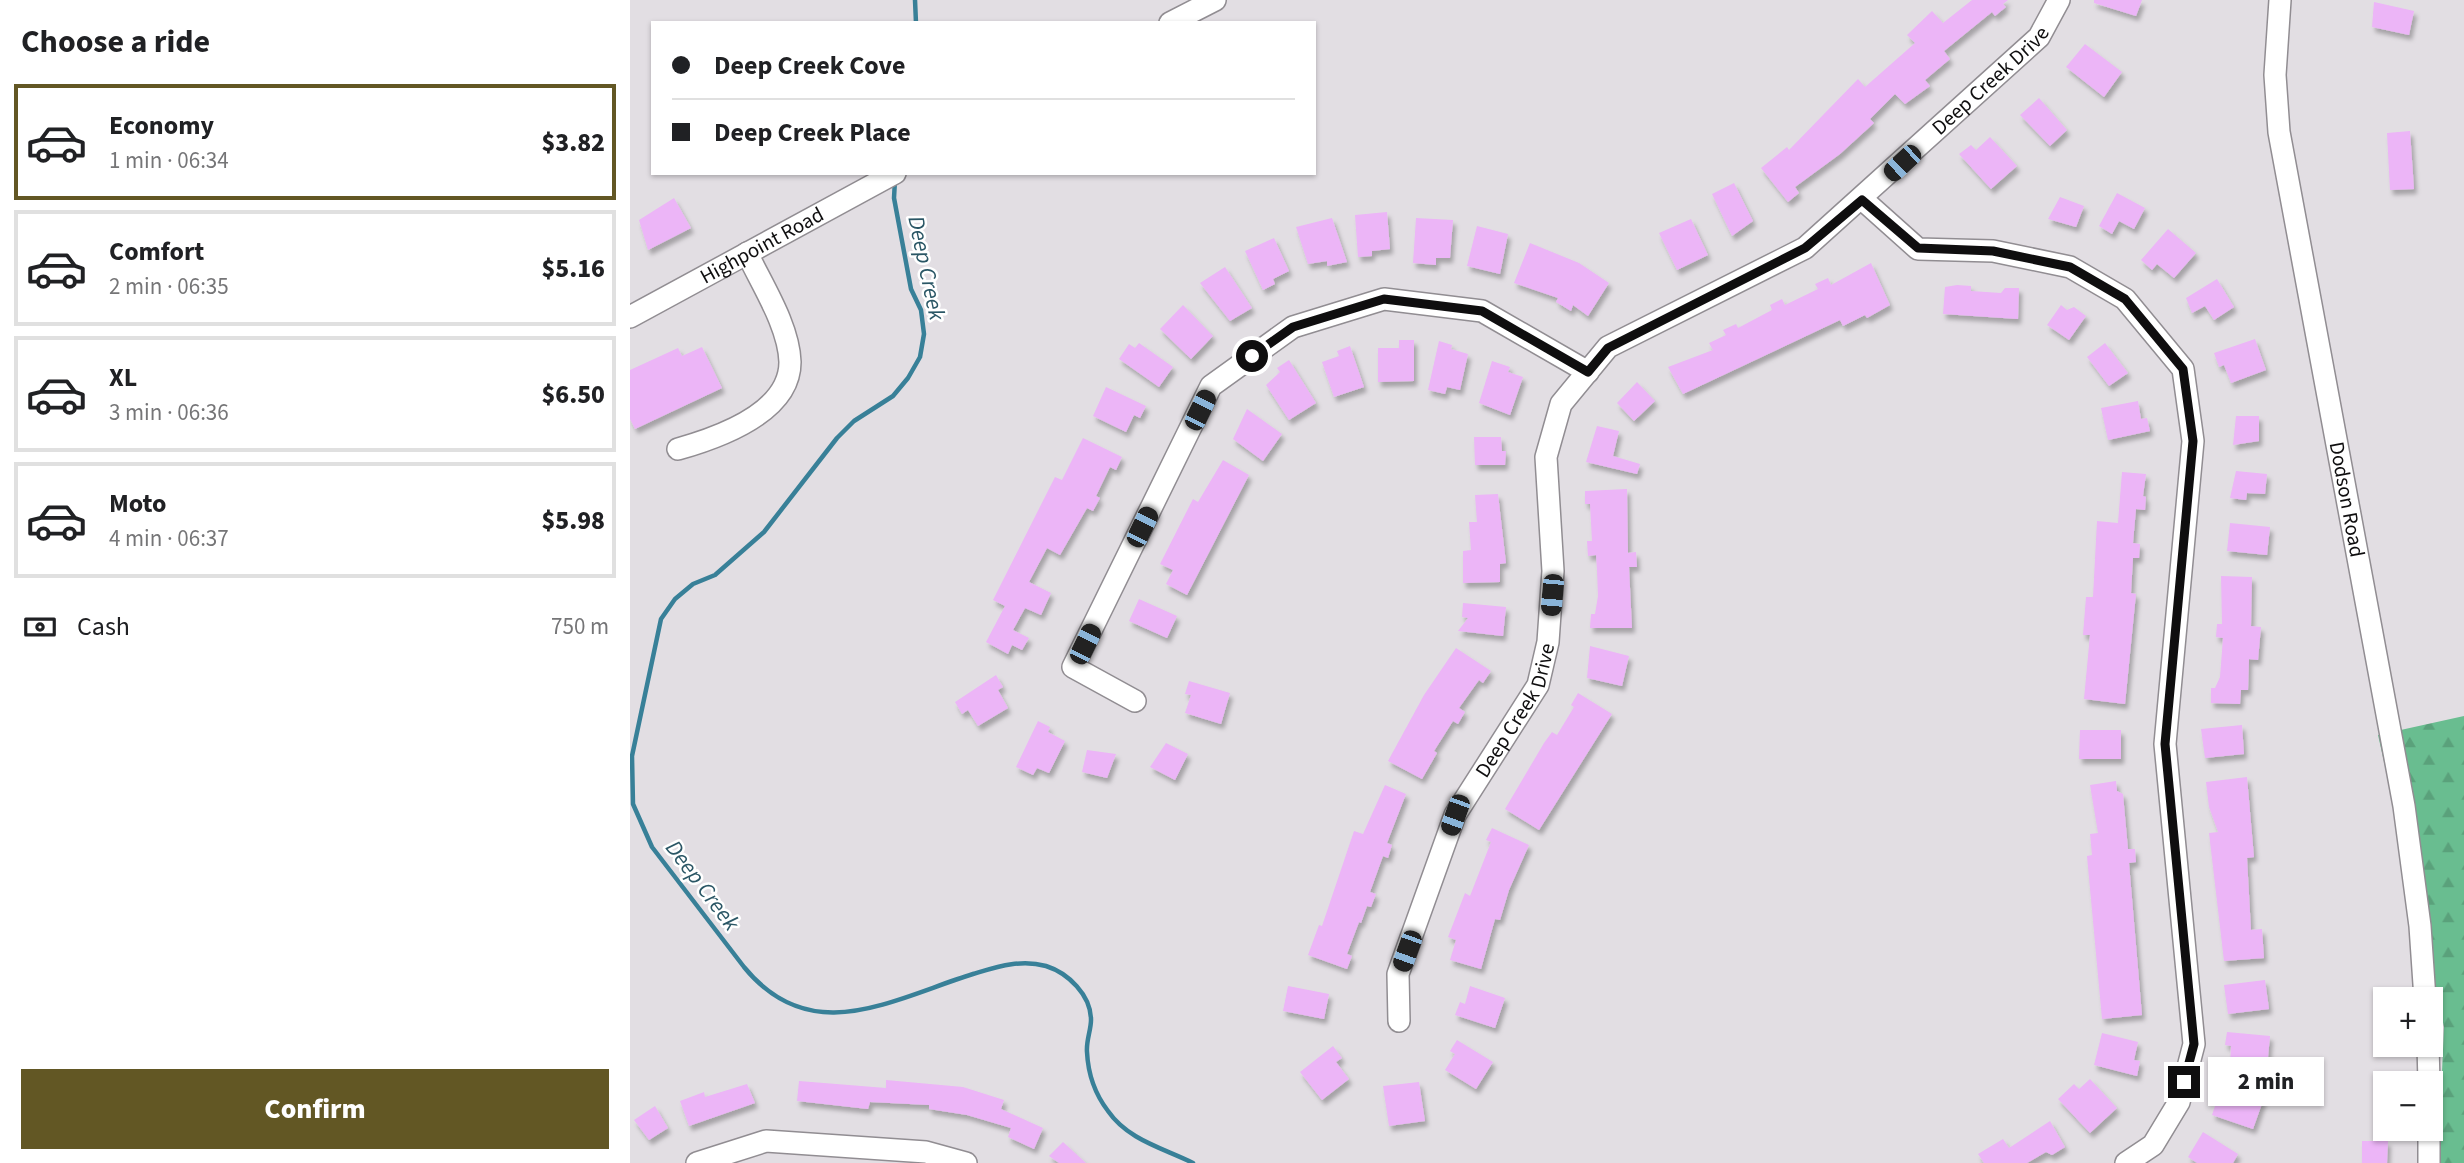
<!DOCTYPE html>
<html lang="en">
<head>
<meta charset="utf-8">
<style>
	:root { --surface:#fff; --page:#f6f6f6; --text:#202124; --muted:#757577; --line:#e0e0e0; --accent:#625724 }
	body { margin:0; font-family:"Source Sans 3",sans-serif; background:var(--page); color:var(--text); height:100vh; display:flex; flex-direction:column; font-size:26px; white-space:nowrap }
	* { box-sizing:border-box; margin:0 }
	p { font-size:23px; color:var(--muted) }
	.icon { flex:none; width:38px; height:38px; fill:none; stroke:currentColor; stroke-width:2; stroke-linecap:round; stroke-linejoin:round }
	.map { position:relative; flex:1; overflow:hidden }
	.details { display:flex; flex-direction:column; background:var(--surface); width:630px }
	.details>* { flex:none }
	.top-card { position:absolute; left:21px; top:21px; width:665px; height:154px; border-radius:0px; box-shadow:0 2px 5px #0004; display:grid; align-content:center; height:154px; padding:0 21px; background:var(--surface) }
	.fabs { position:absolute; left:1743px; top:987px; display:grid; gap:14px }
	.fabs a { display:grid; place-items:center; width:70px; height:70px; border-radius:0px; background:var(--surface); box-shadow:0 2px 5px #0004; font-size:35px }
	.end { position:absolute; width:32px; height:32px; margin:-16px; border:9px solid #0f0e0f; background:#fff; box-shadow:0 0 0 4px #fff }
	.from { border-radius:50% }
	.bubble { position:absolute; height:49px; border-radius:0px; background:var(--surface); box-shadow:0 2px 5px #0004; font-size:23px; font-weight:800; line-height:49px; text-align:center }
	.car { position:absolute; width:21px; height:42px; margin:-21px -10px; border-radius:9px; box-shadow:0 0 5px 2px #0007; background:linear-gradient(#222 24%,#8ab4d8 0 40%,#222 0 76%,#8ab4d8 0 86%,#222 0) }
	.top-card b { display:flex; align-items:center; gap:24px; height:66px; font-size:26px }
	.top-card b+b { border-top:2px solid var(--line) }
	.top-card i { width:18px; height:18px; background:var(--text) }
	ul { padding:0; list-style:none }
	li { display:flex; align-items:center; gap:21px; height:116px; margin:0 14px 10px; padding:0 7px; border:4px solid var(--line); border-radius:0px }
	li div { flex:1 }
	li b { display:block; font-size:26px }
	li em { font-style:normal; font-weight:800 }
	li.on { border-color:var(--accent) }
	li>.icon { width:63px; height:63px; stroke-width:1.5 }
	h2 { padding:0 21px; font-size:32px; line-height:84px }
	.pay { display:flex; align-items:center; gap:18px; height:77px; padding:0 21px; font-size:26px }
	.pay p { margin-inline-start:auto }
	.button { display:flex; gap:14px; margin-top:auto; padding:14px 21px }
	.button a { flex:1; height:80px; border-radius:0px; background:var(--accent); color:#fff; font-size:28px; font-weight:800; line-height:80px; text-align:center }
	main { display:flex; flex:1; min-height:0 }
	.map>svg:first-child { display:block }
</style>
</head>
<body>
<main>
<section class="details">
<h2>Choose a ride</h2>
<ul>
<li class="on"><svg class="icon" aria-label="car" viewBox="0 0 24 24"><path d="M5 17H2v-5l4-1 3-4h7l3 4 3 1v5h-3M9 17h6M6 11h13"/><circle cx="7" cy="17" r="2"/><circle cx="17" cy="17" r="2"/></svg><div><b>Economy</b><p>1 min · 06:34</p></div><em>$3.82</em></li>
<li><svg class="icon" aria-label="car" viewBox="0 0 24 24"><path d="M5 17H2v-5l4-1 3-4h7l3 4 3 1v5h-3M9 17h6M6 11h13"/><circle cx="7" cy="17" r="2"/><circle cx="17" cy="17" r="2"/></svg><div><b>Comfort</b><p>2 min · 06:35</p></div><em>$5.16</em></li>
<li><svg class="icon" aria-label="car" viewBox="0 0 24 24"><path d="M5 17H2v-5l4-1 3-4h7l3 4 3 1v5h-3M9 17h6M6 11h13"/><circle cx="7" cy="17" r="2"/><circle cx="17" cy="17" r="2"/></svg><div><b>XL</b><p>3 min · 06:36</p></div><em>$6.50</em></li>
<li><svg class="icon" aria-label="car" viewBox="0 0 24 24"><path d="M5 17H2v-5l4-1 3-4h7l3 4 3 1v5h-3M9 17h6M6 11h13"/><circle cx="7" cy="17" r="2"/><circle cx="17" cy="17" r="2"/></svg><div><b>Moto</b><p>4 min · 06:37</p></div><em>$5.98</em></li>
</ul>
<div class="pay"><svg class="icon" aria-label="cash" viewBox="0 0 24 24"><path d="M3 7h18v10H3z"/><circle cx="12" cy="12" r="2"/></svg>Cash<p>750 m</p></div>
<div class="button"><a>Confirm</a></div>
</section>
<div class="map">
<svg width="1834" height="1163" viewBox="0 0 1834 1163">
	<defs>
		<pattern id="forest-firs" width="22" height="20" patternUnits="userSpaceOnUse" patternTransform="scale(1.75)"><rect width="22" height="20" fill="#69bd90"/><path d="M5 1l3.5 6h-7zM16 11l3.5 6h-7z" fill="#5aa17b"/></pattern>
		<filter id="shadow"><feDropShadow dx="3" dy="5" stdDeviation="2" flood-color="#0004"/></filter>
	</defs>
	<rect width="100%" height="100%" fill="#e2dee3"/>
	<polygon fill="url(#forest-firs)" points="1834,716 1834,1163 1808,1163 1814,1027 1748,735"/>
	<g fill="none" stroke-linecap="round" stroke-linejoin="round">
		<g stroke="#388098" stroke-width="4.5">
			<polyline points="285,0 286,23"/>
			<path d="M265 180 264 198 281 289 291 310 294 334 290 357 278 378 263 396 224 421 207 438 134 532 85 575 63 584 45 599 31 619 2 756 3 804 22 847 114 967C181 1049 260 1000 343 974 367 967 390 959 416 966 438 973 461 995 461 1020 461 1030 456 1041 457 1052 458 1073 465 1094 478 1111 498 1140 533 1148 563 1163"/>
		</g>
	</g>
	<g fill="#ecb5f7" filter="url(#shadow)">
		<polygon points="1342,0 1378,0 1373,4 1376,7 1365,16 1362,12 1314,51 1320,59 1295,80 1300,86 1275,104 1265,94 1240,119 1244,123 1210,154 1165,187 1169,193 1158,202 1131,168 1157,147 1159,150 1228,79 1235,87 1285,43 1277,35 1302,11 1313,23"/>
		<polygon points="1464,0 1512,0 1506,16 1464,3"/>
		<polygon points="1744,2 1784,11 1779,35 1742,27"/>
		<polygon points="1455,44 1492,72 1474,97 1436,67"/>
		<polygon points="1409,98 1437,130 1420,146 1390,115"/>
		<polygon points="1780,131 1784,189 1760,190 1757,133"/>
		<polygon points="1360,137 1387,166 1361,189 1329,154 1341,145 1346,150"/>
		<polygon points="1104,183 1123,221 1102,236 1082,194"/>
		<polygon points="1487,193 1515,208 1504,229 1489,221 1482,234 1469,226"/>
		<polygon points="1430,197 1454,206 1446,227 1418,219"/>
		<polygon points="44,198 61,228 18,250 9,220"/>
		<polygon points="757,212 760,249 742,251 742,256 728,257 725,215"/>
		<polygon points="702,218 717,262 697,266 697,261 678,264 666,227"/>
		<polygon points="786,218 823,220 820,258 806,258 806,265 783,263"/>
		<polygon points="1061,219 1078,255 1047,270 1029,233"/>
		<polygon points="847,226 878,234 870,274 837,266"/>
		<polygon points="1538,229 1566,253 1544,278 1527,264 1522,270 1511,260"/>
		<polygon points="644,238 659,271 643,279 645,284 633,290 615,251"/>
		<polygon points="900,243 949,263 979,283 958,316 943,305 941,311 926,302 928,298 884,283"/>
		<polygon points="1241,263 1260,305 1237,318 1235,315 1213,326 1210,320 1053,394 1038,367 1083,350 1079,343 1096,335 1093,330 1106,324 1108,328 1142,310 1140,305 1152,299 1155,305 1188,289 1185,284 1198,278 1201,285"/>
		<polygon points="595,267 622,308 600,321 570,283"/>
		<polygon points="1587,279 1604,307 1584,320 1575,306 1562,313 1556,298"/>
		<polygon points="1327,285 1341,286 1341,291 1371,293 1375,288 1389,288 1388,319 1313,314 1315,287"/>
		<polygon points="553,305 583,336 561,359 530,329"/>
		<polygon points="1431,305 1437,310 1444,307 1456,316 1439,340 1417,325"/>
		<polygon points="1625,339 1636,370 1601,383 1594,365 1589,367 1584,353"/>
		<polygon points="769,340 784,340 784,381 748,382 748,348 769,348"/>
		<polygon points="809,341 822,345 821,349 838,354 830,390 817,387 815,394 798,390"/>
		<polygon points="509,343 543,367 529,387 489,359 499,344 505,348"/>
		<polygon points="1475,343 1498,373 1479,386 1457,357"/>
		<polygon points="720,346 734,387 704,397 692,362 709,356 707,351"/>
		<polygon points="72,347 92,388 5,429 0,419 0,370 48,348 52,356"/>
		<polygon points="659,360 686,403 659,420 636,385 650,372 647,368"/>
		<polygon points="862,361 880,367 878,372 893,377 880,415 849,403"/>
		<polygon points="1007,382 1025,401 1004,421 987,403"/>
		<polygon points="476,387 516,406 510,418 504,415 496,432 463,416"/>
		<polygon points="1508,401 1511,419 1517,418 1520,431 1478,440 1471,408"/>
		<polygon points="617,409 652,434 633,461 603,439"/>
		<polygon points="1606,416 1629,416 1629,441 1603,445"/>
		<polygon points="967,426 989,431 983,456 1010,464 1007,474 956,462"/>
		<polygon points="844,437 871,437 872,451 876,451 875,465 845,465"/>
		<polygon points="453,438 492,457 486,470 480,467 466,496 470,498 463,511 457,508 430,555 417,548 399,582 421,593 411,615 395,608 383,630 399,638 392,650 382,645 378,654 356,642 375,606 363,600 425,477 432,480"/>
		<polygon points="593,460 619,475 557,595 536,584 543,570 530,564 563,499 568,502"/>
		<polygon points="1606,471 1637,474 1635,494 1617,493 1616,500 1600,498"/>
		<polygon points="1492,472 1516,474 1513,496 1516,497 1515,510 1506,509 1503,543 1510,544 1509,558 1503,558 1501,593 1506,594 1495,704 1454,699 1460,635 1453,635 1456,597 1463,597 1467,521 1488,523"/>
		<polygon points="997,489 998,553 1006,552 1007,567 999,567 1002,628 960,628 961,614 965,614 968,596 967,570 966,555 958,556 957,541 962,541 960,504 955,504 955,491"/>
		<polygon points="868,494 876,563 870,564 870,582 833,583 833,551 841,550 839,522 847,522 845,495"/>
		<polygon points="1600,523 1640,527 1637,555 1597,551"/>
		<polygon points="1591,576 1622,577 1621,626 1631,627 1628,660 1619,659 1618,690 1611,690 1610,704 1581,703 1581,688 1585,688 1590,677 1593,638 1586,637 1587,624 1592,624"/>
		<polygon points="509,599 547,616 537,638 499,621"/>
		<polygon points="833,603 876,607 873,636 828,631 838,618 832,617"/>
		<polygon points="960,646 999,656 992,686 957,678"/>
		<polygon points="826,648 861,671 853,683 849,680 829,708 835,712 828,724 823,721 804,751 807,753 792,779 758,761 794,695"/>
		<polygon points="366,675 373,687 368,690 378,708 348,726 338,710 332,714 325,702"/>
		<polygon points="559,681 600,693 591,724 555,713 561,695 555,694"/>
		<polygon points="948,693 982,714 909,830 875,809 914,743 922,732 927,735 944,707 941,705"/>
		<polygon points="408,721 420,727 418,732 435,741 419,773 407,768 403,775 386,767"/>
		<polygon points="1612,725 1614,754 1575,758 1571,729"/>
		<polygon points="1450,730 1491,730 1491,759 1449,759"/>
		<polygon points="536,743 558,754 545,780 520,767"/>
		<polygon points="457,750 486,754 477,778 452,772"/>
		<polygon points="1617,777 1624,857 1617,858 1621,930 1632,929 1634,958 1594,961 1579,833 1588,832 1579,807 1576,782"/>
		<polygon points="1486,781 1487,791 1493,794 1498,849 1505,849 1506,862 1499,863 1512,1015 1472,1019 1457,856 1462,855 1460,834 1468,833 1460,785"/>
		<polygon points="755,785 776,794 757,843 762,845 758,858 753,856 740,892 746,894 741,907 737,906 731,923 729,922 717,954 722,956 717,969 678,955 689,925 692,926 724,831 733,834"/>
		<polygon points="862,828 899,845 879,890 870,920 865,919 851,969 820,960 826,940 818,937 835,893 840,896 861,842 856,840"/>
		<polygon points="1635,980 1639,1009 1598,1014 1594,985"/>
		<polygon points="658,986 699,994 694,1019 653,1011"/>
		<polygon points="840,986 875,998 865,1028 825,1015 830,1002 835,1004"/>
		<polygon points="1597,1032 1640,1036 1637,1068 1600,1065 1601,1046 1595,1045"/>
		<polygon points="1472,1033 1508,1042 1504,1060 1510,1061 1507,1076 1464,1065"/>
		<polygon points="827,1040 863,1062 846,1089 815,1070 825,1054 820,1051"/>
		<polygon points="703,1046 712,1058 706,1062 719,1079 692,1100 670,1072"/>
		<polygon points="1460,1079 1487,1108 1460,1133 1428,1099 1444,1084 1449,1089"/>
		<polygon points="256,1080 333,1087 374,1100 371,1109 413,1128 404,1149 378,1137 381,1128 337,1115 299,1109 299,1105 240,1102 238,1109 167,1101 169,1081 256,1088"/>
		<polygon points="789,1082 795,1121 759,1126 753,1086"/>
		<polygon points="1586,1082 1634,1098 1623,1129 1582,1115 1588,1097 1582,1095"/>
		<polygon points="117,1084 125,1103 59,1126 50,1101 74,1092 75,1097"/>
		<polygon points="25,1106 38,1128 19,1140 4,1120"/>
		<polygon points="1420,1121 1435,1147 1422,1155 1416,1152 1397,1163 1354,1163 1348,1154 1373,1139 1379,1148"/>
		<polygon points="1573,1132 1608,1154 1603,1163 1567,1163 1558,1157"/>
		<polygon points="1732,1141 1758,1141 1757,1163 1732,1163"/>
		<polygon points="433,1142 456,1163 429,1163 419,1156"/>
	</g>
	<g fill="none" stroke-linecap="round" stroke-linejoin="round">
		<defs>
			<g id="minor">
				<path id="s1" d="M1650 0 1645 75 1649 132 1774 806 1790 926 1795 999"/>
				<polyline points="540,23 585,0"/>
				<polyline points="1232,199 1288,249 1363,251 1440,267 1495,299 1553,369 1563,441 1535,744 1564,1044 1549,1102 1523,1145 1496,1163"/>
				<path id="s2" d="M0 317 265 173"/>
				<path d="M48 449C87 438 160 413 160 362 159 326 132 285 117 253"/>
				<polyline points="505,701 443,667 581,386 663,327 754,299 852,311 958,372"/>
				<path id="s3" d="M769 1021 768 974 825 815 908 685 918 642 923 571 916 457 931 404 978 347 1175 248 1409 37 1429 0"/>
				<polyline points="1798,1045 1799,1083"/>
				<polyline points="67,1163 136,1141 296,1152 336,1163"/>
				<polyline points="1799,1163 1799,1129"/>
			</g>
		</defs>
		<use href="#minor" stroke="#918d92" stroke-width="24"/>
		<use href="#minor" stroke="#fff" stroke-width="21"/>
	</g>
	<g fill="none" stroke-linecap="round" stroke-linejoin="round">
		<polyline stroke="#0f0e0f" stroke-width="9" points="622,356 663,327 754,299 852,311 958,372 978,348 1175,248 1232,200 1288,248 1363,251 1440,267 1495,299 1553,369 1563,441 1535,744 1564,1044 1554,1082"/>
	</g>
	<g text-anchor="middle" stroke-width="5" stroke-linejoin="round" paint-order="stroke">
		<g font-size="21" fill="#0f0e0f" stroke="#fff">
			<text dy="7" stroke="none"><textPath href="#s3" startOffset="1199">Deep Creek Drive</textPath></text>
			<text dy="7" stroke="none"><textPath href="#s2" startOffset="150">Highpoint Road</textPath></text>
			<text dy="7" stroke="none"><textPath href="#s1" startOffset="506">Dodson Road</textPath></text>
			<text dy="7" stroke="none"><textPath href="#s3" startOffset="338">Deep Creek Drive</textPath></text>
		</g>
		<g font-size="23" font-style="italic" fill="#2a5665" stroke="#fff">
			<text transform="translate(297 268) rotate(78)" y="8">Deep Creek</text>
			<text transform="translate(73 885) rotate(53)" y="8">Deep Creek</text>
		</g>
	</g>
</svg>
<div class="fabs">
<a>+</a>
<a>−</a>
</div>
<i class="end from" style="left:622px;top:356px"></i>
<i class="end" style="left:1554px;top:1082px"></i>
<div class="bubble" style="left:1578px;top:1057px;width:116px">2 min</div>
<i class="car" style="left:1272px;top:163px;rotate:227deg"></i>
<i class="car" style="left:570px;top:410px;rotate:26deg"></i>
<i class="car" style="left:512px;top:527px;rotate:26deg"></i>
<i class="car" style="left:922px;top:595px;rotate:185deg"></i>
<i class="car" style="left:455px;top:644px;rotate:26deg"></i>
<i class="car" style="left:825px;top:815px;rotate:200deg"></i>
<i class="car" style="left:777px;top:951px;rotate:200deg"></i>
<div class="top-card">
<b><i class="from"></i>Deep Creek Cove</b>
<b><i></i>Deep Creek Place</b>
</div>
</div>
</main>
</body>
</html>
